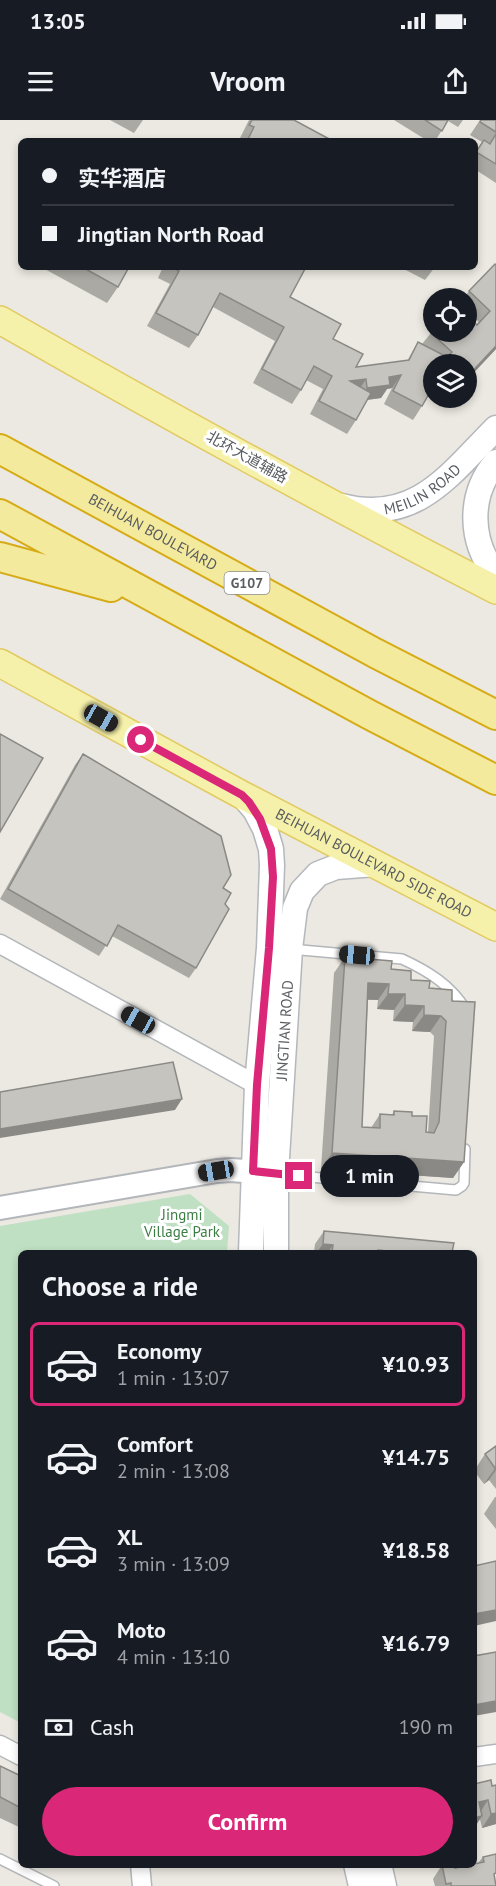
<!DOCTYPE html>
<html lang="en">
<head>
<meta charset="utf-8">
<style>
	:root { --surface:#171b24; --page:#242831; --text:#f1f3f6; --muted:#9ea1a6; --line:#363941; --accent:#db2777 }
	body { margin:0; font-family:"PT Sans","Noto Sans SC",sans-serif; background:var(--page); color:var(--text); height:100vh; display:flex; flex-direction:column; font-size:22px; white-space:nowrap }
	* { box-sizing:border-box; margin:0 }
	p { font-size:20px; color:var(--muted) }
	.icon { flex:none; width:33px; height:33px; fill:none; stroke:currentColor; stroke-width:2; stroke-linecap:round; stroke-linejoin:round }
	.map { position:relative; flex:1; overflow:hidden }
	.sheet { position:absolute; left:18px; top:1130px; width:459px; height:618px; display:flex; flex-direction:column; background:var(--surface); border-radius:9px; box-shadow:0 3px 9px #0003 }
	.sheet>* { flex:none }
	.guide { position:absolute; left:18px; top:18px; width:460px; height:132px; border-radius:9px; box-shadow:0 3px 9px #0003; display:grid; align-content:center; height:132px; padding:0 24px; background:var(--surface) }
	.tools { position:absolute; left:423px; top:168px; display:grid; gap:12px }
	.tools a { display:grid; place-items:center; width:54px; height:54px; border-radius:50%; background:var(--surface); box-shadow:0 3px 9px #0003; font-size:30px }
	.end { position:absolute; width:27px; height:27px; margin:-14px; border:8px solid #db2777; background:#fff; box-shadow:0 0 0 3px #fff }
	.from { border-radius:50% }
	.bubble { position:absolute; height:42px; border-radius:21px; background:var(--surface); box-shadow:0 3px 9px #0003; font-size:20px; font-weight:800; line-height:42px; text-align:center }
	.car { position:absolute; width:18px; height:36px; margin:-18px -9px; border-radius:8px; box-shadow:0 0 4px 2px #0007; background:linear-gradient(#222 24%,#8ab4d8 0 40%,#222 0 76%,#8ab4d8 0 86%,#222 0) }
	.guide b { display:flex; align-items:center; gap:21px; height:57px; font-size:22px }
	.guide b+b { border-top:2px solid var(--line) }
	.guide i { width:15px; height:15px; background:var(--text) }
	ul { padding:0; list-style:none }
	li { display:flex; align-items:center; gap:18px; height:84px; margin:0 12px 9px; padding:0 12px; border:3px solid transparent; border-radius:9px }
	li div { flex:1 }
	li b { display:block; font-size:22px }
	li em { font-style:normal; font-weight:800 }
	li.selected { border-color:var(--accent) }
	li>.icon { width:54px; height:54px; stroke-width:1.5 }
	h2 { padding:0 24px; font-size:27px; line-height:72px }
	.pay { display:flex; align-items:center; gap:15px; height:66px; padding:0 24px; font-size:22px }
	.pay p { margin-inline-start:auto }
	.action { display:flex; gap:12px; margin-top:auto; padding:12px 24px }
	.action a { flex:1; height:69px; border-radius:36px; background:var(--accent); color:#fff; font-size:24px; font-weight:800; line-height:69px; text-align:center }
	.status { display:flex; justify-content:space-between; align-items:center; height:42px; padding:0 30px; background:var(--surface); direction:ltr }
	.status svg { height:16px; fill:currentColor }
	header { display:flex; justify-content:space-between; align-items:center; height:78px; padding:0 24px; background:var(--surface); font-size:27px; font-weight:800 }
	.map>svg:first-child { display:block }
</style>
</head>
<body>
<div class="status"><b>13:05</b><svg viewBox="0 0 49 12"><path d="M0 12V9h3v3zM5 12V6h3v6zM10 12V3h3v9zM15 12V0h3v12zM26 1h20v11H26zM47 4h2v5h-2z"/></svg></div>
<header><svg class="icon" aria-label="menu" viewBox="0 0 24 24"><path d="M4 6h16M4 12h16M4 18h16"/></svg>Vroom<svg class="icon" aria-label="share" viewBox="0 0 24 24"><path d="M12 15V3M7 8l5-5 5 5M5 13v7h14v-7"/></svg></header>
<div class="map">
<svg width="496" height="1766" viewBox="0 0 496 1766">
	<rect width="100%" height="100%" fill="#ebe9e1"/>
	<polygon fill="#bfe0c2" points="190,1074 229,1106 227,1132 21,1132 21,1603 0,1592 0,1106"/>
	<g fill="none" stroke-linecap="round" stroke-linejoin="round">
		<defs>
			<g id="service">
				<path d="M290 829 402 839C428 851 451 865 466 890"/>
				<polyline points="276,1054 456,1070 462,1066 464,1063 465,1029"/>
				<polyline points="0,1739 54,1766"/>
			</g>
			<g id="minor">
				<polyline points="0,824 257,965"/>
				<polyline points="0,1625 21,1636"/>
				<polyline points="474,1637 496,1634"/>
				<polyline points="140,1744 142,1766"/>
			</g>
			<polyline id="tertiary" points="0,1088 217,1051 231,1050 271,1053"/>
			<g id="secondary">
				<path d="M496 342C468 375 469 421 496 455"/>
				<path id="s1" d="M342 386C416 405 450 354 496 308"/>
				<polyline points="242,675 255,690 265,709 271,729 272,745 269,828 257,965 251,1132"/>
				<path id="s2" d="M276 1132V1054L290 829 295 788 302 771 318 754 336 747 376 744"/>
				<polyline points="356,1744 361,1766"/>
				<polyline points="379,1744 384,1766"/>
			</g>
			<g id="primary">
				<path d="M0 200C163 293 329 384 496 470"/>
				<path id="s3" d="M0 543 242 675 496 807"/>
			</g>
			<g id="trunk">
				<path id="s4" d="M0 329 375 533 496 595"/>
				<polyline points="0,394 370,595 496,660"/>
				<polyline points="0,437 111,467"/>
			</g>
		</defs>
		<use href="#service" stroke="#b3b6ba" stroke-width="12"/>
		<use href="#minor" stroke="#b3b6ba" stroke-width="21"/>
		<use href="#tertiary" stroke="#b3b6ba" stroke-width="26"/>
		<use href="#secondary" stroke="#b4b7bc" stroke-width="27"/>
		<use href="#primary" stroke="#e2ca62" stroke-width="30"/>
		<use href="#trunk" stroke="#d6ab16" stroke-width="32"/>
		<use href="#service" stroke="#fff" stroke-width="9"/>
		<use href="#minor" stroke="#fff" stroke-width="18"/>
		<use href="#tertiary" stroke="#fff" stroke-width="22"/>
		<use href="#secondary" stroke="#fff" stroke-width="24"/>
		<use href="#primary" stroke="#f6f1aa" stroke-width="27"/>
		<use href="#trunk" stroke="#f4ea9e" stroke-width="28"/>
	</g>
	<g fill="#aaa9a3" fill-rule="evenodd">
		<polygon points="110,0 143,0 134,13"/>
		<polygon points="249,0 294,0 333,21 245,21 240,18"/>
		<polygon points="394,0 463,0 458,7 448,1 435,21 428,21"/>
		<polygon points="480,0 496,0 496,63 476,50 476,32 482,22 470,15"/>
		<polygon points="21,127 21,136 18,134"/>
		<polygon points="496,145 496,229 466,261 466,244 434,244 434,274 431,278 428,276 422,286 413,300 384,284 392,268 387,269 381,278 367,280 356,300 347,314 310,294 323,269 306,260 301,270 292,284 253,263 275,221 213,187 198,215 189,228 147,206 170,164 158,158 163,147 306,147 290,177 333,219 356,247 407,241 418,222 422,224 431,213 477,205 479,202 466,190 466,178 464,178 469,171"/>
		<polygon points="41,147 129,147 118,167 107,183"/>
		<polygon points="400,147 435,147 425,160"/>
		<polygon points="83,634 223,768 225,784 196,848 189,858 112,816 99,836 0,779 75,645"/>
		<path d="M345 837 391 849 452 881 464 1042 453 1058 321 1049 334 853ZM368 880H378L377 889 394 890 393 901 413 902 412 911 430 912 434 916 428 1013 426 1012 412 996 394 991 392 995 380 994 371 1008 362 1007Z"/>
		<polygon points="324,1111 452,1132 314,1132 315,1124"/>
		<polygon points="496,1326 496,1369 489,1360 484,1364 474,1351 485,1334"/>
		<polygon points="495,1377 496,1377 496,1409 484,1394"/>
		<polygon points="0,1646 21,1656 21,1708 0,1698"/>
		<polygon points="474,1664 492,1666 496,1665 496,1704 482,1708 480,1699 474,1708"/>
		<polygon points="483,1737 496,1766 435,1766 433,1759 442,1745 455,1748 478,1743"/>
	</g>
	<g fill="#8b8985">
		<polygon points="496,226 496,229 466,261 466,258"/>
		<polygon points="401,255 392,268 387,269 381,278 358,281 367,268 389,257"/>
		<polygon points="366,259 357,273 350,261"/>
		<polygon points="368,863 389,864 378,880 357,879"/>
		<polygon points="388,874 405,874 394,890 377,889"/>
		<polygon points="405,885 424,886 413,902 393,901"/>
		<polygon points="424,895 441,896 430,912 412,911"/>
		<polygon points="182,979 175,990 0,1018 0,1009"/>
		<polygon points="332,1033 464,1042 453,1058 321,1049"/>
		<polygon points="323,1124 333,1125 328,1132 317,1132"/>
		<polygon points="378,1130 397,1132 376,1132"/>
		<polygon points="496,1347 496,1350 489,1360 484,1364"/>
		<polygon points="496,1490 496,1501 474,1506 474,1494"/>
		<polygon points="496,1581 496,1592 474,1596 474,1585"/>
		<polygon points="488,1680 479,1694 479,1682"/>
		<polygon points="496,1693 496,1704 482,1708 491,1694"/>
		<polygon points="482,1696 474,1708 474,1698"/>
	</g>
	<g fill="#c6c4be" stroke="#8b8985" stroke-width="1.5" fill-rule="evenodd">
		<polygon points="252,0 294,0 333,21 247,21 254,7 249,5"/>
		<polygon points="425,0 448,0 442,11"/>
		<polygon points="481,0 496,0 496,12 480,2"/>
		<polygon points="496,14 496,44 476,32 484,20 490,24"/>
		<polygon points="495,144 496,145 496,226 466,258 466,244 434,244 434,265 422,286 393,271 401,255 389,257 390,265 367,268 366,259 350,261 371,273 356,300 319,281 332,256 314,246 301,270 262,249 284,207 220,173 198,215 156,193 179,151 172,147 306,147 290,177 341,204 333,219 363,234 356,247 409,240 418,222 447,237 452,232 431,213 434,210 434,212 466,212 466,195 477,205 490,191 469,171"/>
		<polygon points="82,147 129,147 118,167"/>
		<polygon points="0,614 43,638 0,712"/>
		<polygon points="83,634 221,716 231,755 223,768 231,773 225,784 229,789 196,848 118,805 107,826 8,769"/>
		<path d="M345 837 392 841 391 849 411 851V860L430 861 429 868 452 870V881L475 882 464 1042 332 1033ZM368 863 389 864 388 874H405V885L424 886V895L441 896 446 901 439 1002 434 1013 426 1012 427 996H412V992L394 991V995L380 994V1008L362 1007Z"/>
		<polygon points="173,942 182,979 0,1009 0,972"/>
		<polygon points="324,1111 454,1123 452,1132 397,1132 378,1130 377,1132 332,1132 333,1125 323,1124"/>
		<polygon points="496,1326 496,1347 495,1348 485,1334"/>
		<polygon points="496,1441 496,1490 474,1494 474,1446"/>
		<polygon points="496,1532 496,1581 474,1585 474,1536"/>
		<polygon points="0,1646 21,1656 21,1688 0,1677"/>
		<polygon points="491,1660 492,1666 496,1665 496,1693 491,1694 488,1680 479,1682 482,1696 474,1698 474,1664"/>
		<polygon points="496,1734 496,1753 494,1754 496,1766 451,1766 451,1763 446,1764 442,1745 454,1744 455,1748 474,1744 484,1742 483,1737"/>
	</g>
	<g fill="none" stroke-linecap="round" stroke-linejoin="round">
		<polyline stroke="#db2777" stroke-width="8" points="141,620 242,675 249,682 260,699 271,729 273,757 269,828 257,965 253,1051 299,1056"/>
	</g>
	<g text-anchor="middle" stroke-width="6" stroke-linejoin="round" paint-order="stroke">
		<rect fill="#fff" stroke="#8b8d90" stroke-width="1.5" x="224.5" y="452" width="45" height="22" rx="4.5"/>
		<g font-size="14" font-weight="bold" fill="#595c60">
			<text x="247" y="468">G107</text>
		</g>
		<g font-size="15" fill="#595c60" stroke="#fff">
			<text transform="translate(247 337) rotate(29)" y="5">北环大道辅路</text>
			<text dy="5" stroke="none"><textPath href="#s1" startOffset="86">MEILIN ROAD</textPath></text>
			<text dy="5" stroke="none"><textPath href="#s4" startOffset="174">BEIHUAN BOULEVARD</textPath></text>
			<text dy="5" stroke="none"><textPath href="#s3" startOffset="424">BEIHUAN BOULEVARD SIDE ROAD</textPath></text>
			<text dy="5" stroke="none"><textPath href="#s2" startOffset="222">JINGTIAN ROAD</textPath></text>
		</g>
		<g font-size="15" fill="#3c7d44" stroke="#fff">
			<text x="182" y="1100">Jingmi<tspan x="182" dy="17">Village Park</tspan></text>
		</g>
	</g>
</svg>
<div class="tools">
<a><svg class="icon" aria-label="locate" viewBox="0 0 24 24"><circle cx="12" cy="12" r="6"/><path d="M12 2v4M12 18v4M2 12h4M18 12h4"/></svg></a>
<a><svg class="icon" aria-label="layers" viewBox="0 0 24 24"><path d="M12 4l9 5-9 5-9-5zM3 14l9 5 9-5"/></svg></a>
</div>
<i class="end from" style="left:141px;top:620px"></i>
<i class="end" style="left:299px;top:1056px"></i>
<div class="bubble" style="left:320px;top:1035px;width:99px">1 min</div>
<i class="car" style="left:101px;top:598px;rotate:119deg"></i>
<i class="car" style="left:357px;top:835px;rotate:275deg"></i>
<i class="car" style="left:138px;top:900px;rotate:299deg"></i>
<i class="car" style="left:216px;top:1051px;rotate:261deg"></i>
<div class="guide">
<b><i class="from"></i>实华酒店</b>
<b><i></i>Jingtian North Road</b>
</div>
<section class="sheet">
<h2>Choose a ride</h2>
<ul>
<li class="selected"><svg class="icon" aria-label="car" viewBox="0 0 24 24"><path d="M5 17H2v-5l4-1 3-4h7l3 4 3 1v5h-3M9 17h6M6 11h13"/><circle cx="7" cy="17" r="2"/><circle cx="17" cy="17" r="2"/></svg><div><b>Economy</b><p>1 min · 13:07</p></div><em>¥10.93</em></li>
<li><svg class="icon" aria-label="car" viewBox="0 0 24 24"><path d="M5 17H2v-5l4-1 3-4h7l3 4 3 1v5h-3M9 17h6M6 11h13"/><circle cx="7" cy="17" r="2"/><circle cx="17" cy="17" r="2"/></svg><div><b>Comfort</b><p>2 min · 13:08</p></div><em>¥14.75</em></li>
<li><svg class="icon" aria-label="car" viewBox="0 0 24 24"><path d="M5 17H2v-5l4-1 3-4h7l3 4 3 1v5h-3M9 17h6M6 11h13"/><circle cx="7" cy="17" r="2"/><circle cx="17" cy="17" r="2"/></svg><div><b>XL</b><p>3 min · 13:09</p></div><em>¥18.58</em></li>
<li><svg class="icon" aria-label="car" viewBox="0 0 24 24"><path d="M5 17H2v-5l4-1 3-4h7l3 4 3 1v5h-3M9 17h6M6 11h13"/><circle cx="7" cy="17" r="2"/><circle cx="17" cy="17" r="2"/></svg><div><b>Moto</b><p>4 min · 13:10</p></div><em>¥16.79</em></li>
</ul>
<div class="pay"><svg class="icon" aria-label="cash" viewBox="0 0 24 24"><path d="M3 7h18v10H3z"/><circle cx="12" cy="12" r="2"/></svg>Cash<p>190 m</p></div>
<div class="action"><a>Confirm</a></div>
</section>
</div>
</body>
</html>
